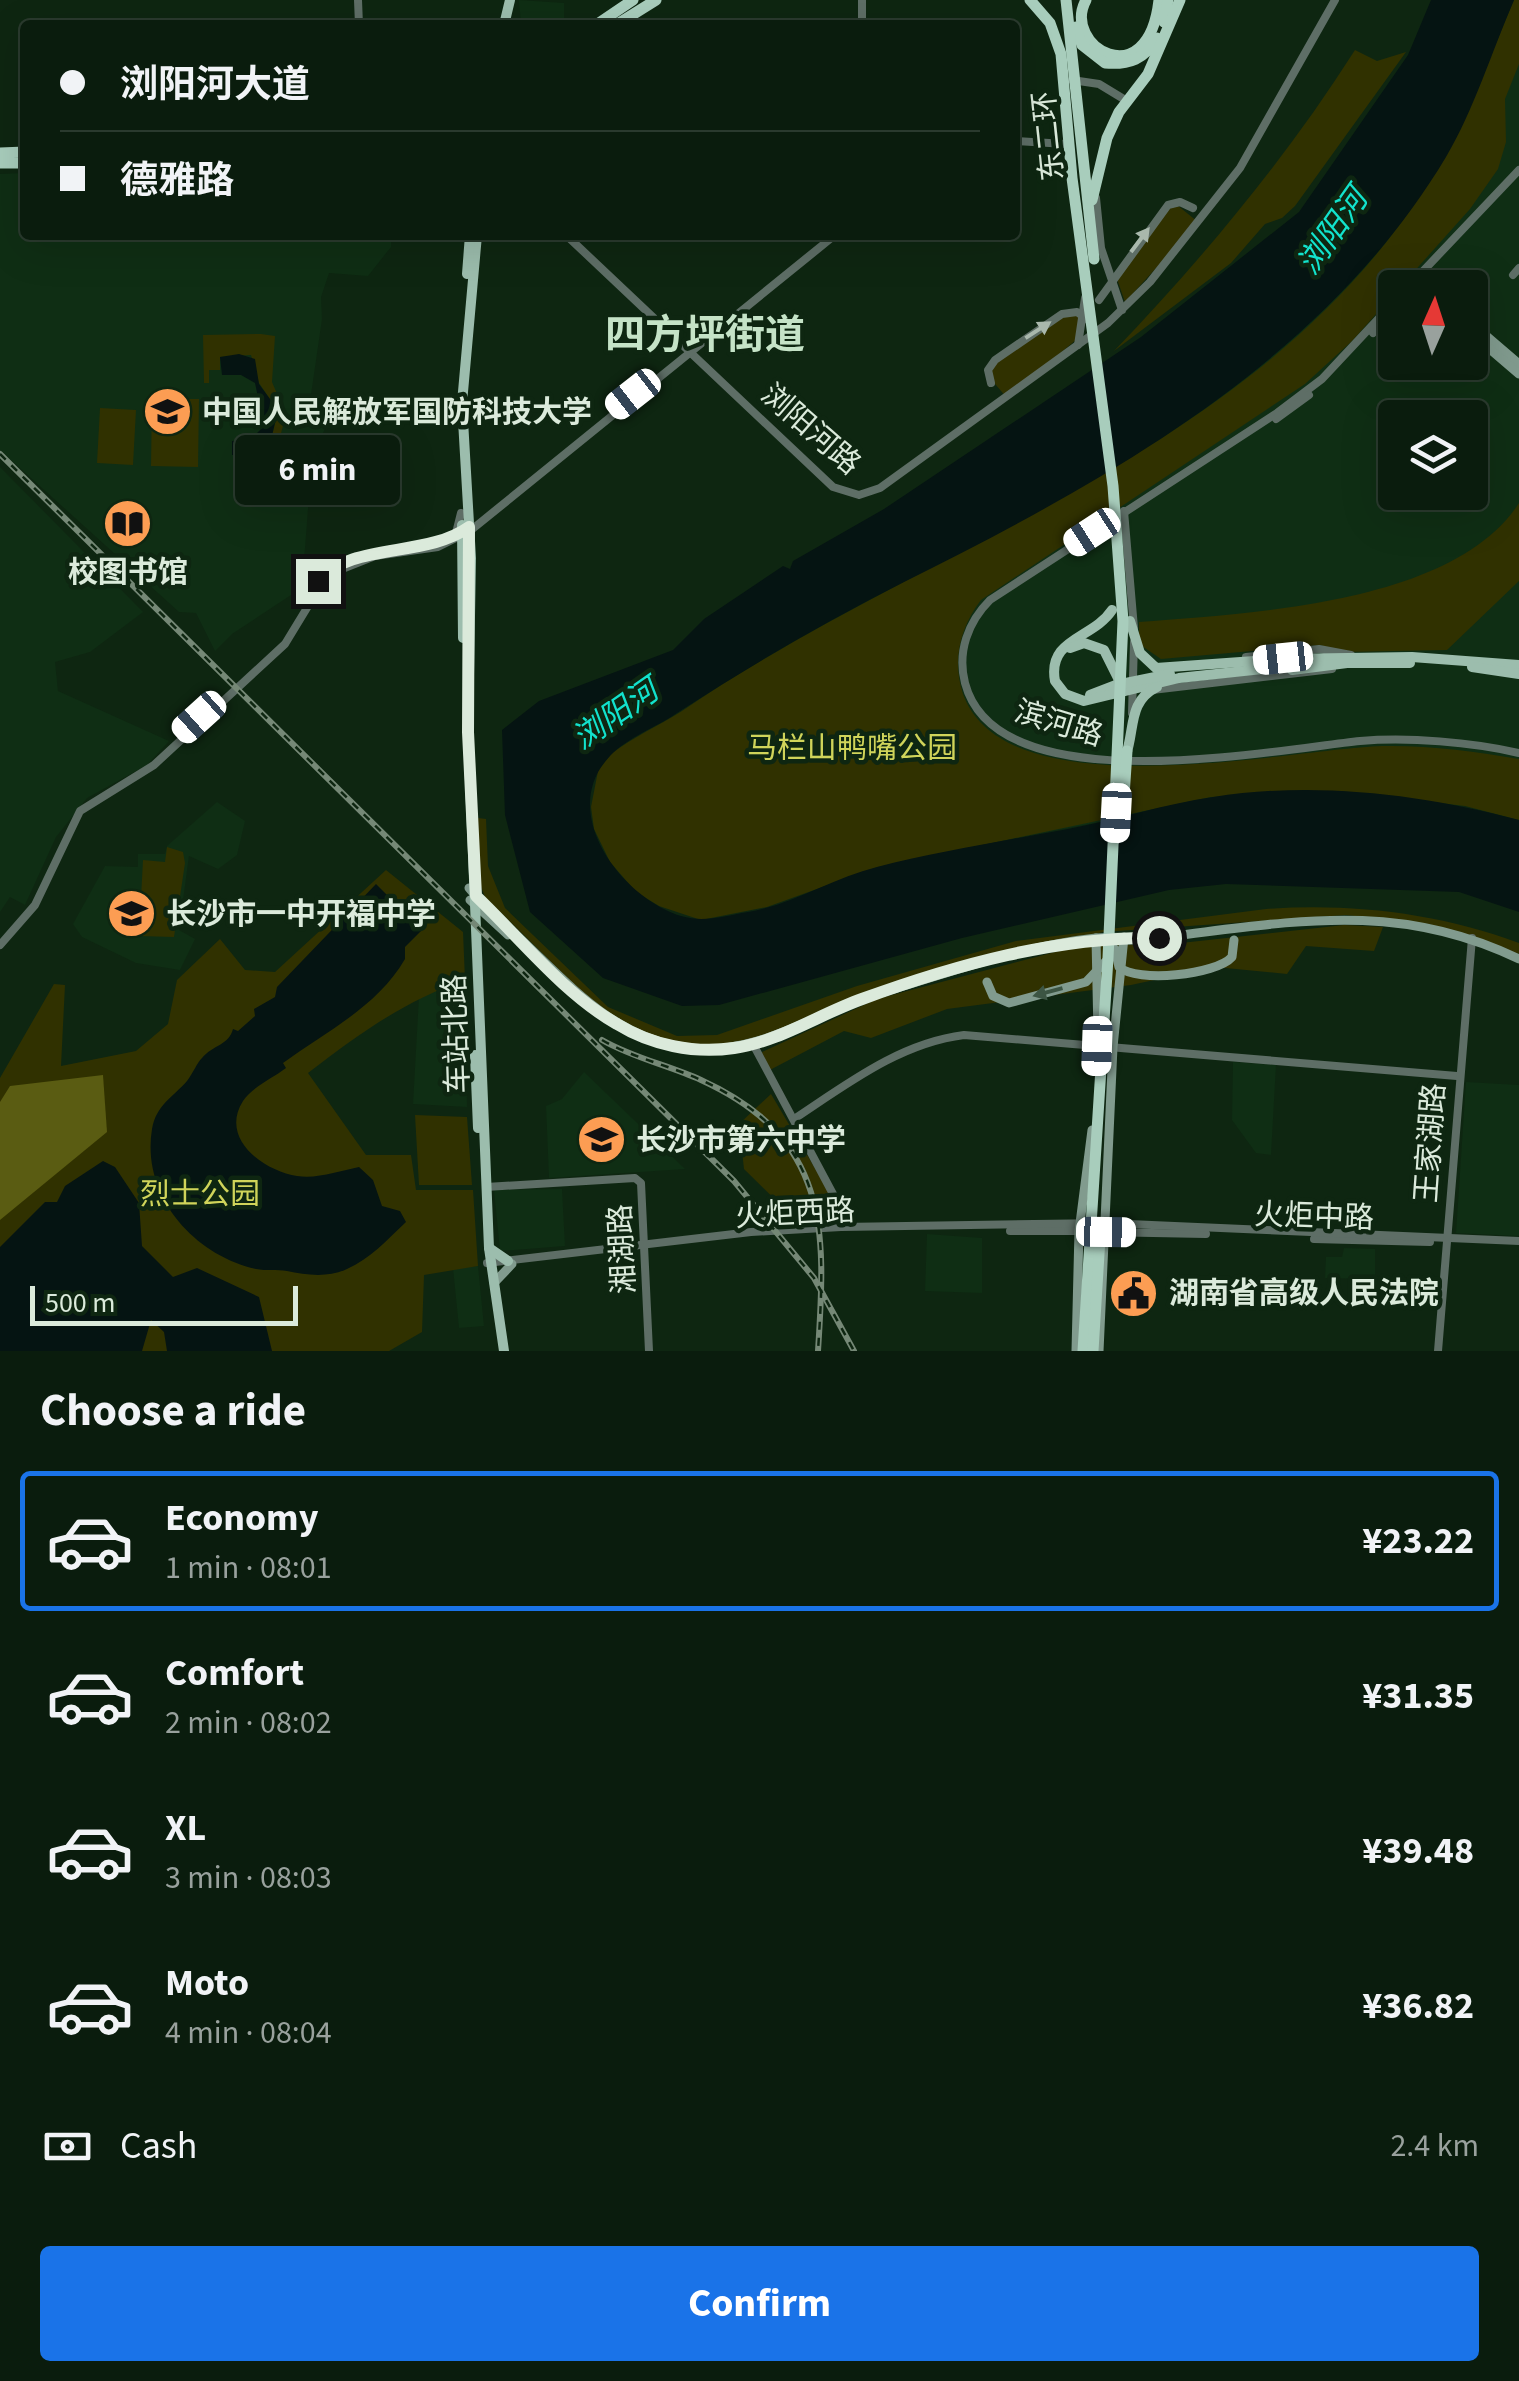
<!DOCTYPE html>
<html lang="en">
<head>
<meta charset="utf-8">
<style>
	:root { --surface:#0a1c0d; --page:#18291b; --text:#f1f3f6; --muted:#99a19d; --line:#2a3a2e; --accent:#1a73e8 }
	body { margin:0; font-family:"Source Sans 3","Noto Sans SC",sans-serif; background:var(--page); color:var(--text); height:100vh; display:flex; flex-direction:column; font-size:38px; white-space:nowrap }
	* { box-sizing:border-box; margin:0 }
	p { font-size:32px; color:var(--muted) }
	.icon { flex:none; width:55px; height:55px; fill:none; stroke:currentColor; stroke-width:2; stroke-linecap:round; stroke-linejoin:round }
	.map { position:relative; height:1351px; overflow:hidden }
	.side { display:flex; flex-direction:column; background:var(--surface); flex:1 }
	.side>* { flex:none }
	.top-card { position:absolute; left:20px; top:20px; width:1000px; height:220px; border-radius:10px; box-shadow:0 10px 40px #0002,0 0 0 2px var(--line); display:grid; align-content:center; height:220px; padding:0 40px; background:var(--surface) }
	.needle { width:65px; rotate:3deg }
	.controls { position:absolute; left:1378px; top:270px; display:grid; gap:20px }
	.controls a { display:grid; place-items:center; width:110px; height:110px; border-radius:10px; background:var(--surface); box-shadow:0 10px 40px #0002,0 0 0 2px var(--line); font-size:50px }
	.scale { position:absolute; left:30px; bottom:25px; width:268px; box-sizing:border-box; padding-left:10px; border:5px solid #dbeadb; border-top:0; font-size:28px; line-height:35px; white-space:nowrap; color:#dbeadb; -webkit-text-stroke:8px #0e2611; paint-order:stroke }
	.end { position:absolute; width:45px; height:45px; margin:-22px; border:12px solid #dbeadb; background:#111; box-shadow:0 0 0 5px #111 }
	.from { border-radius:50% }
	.bubble { position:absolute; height:70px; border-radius:10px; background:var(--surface); box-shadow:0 10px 40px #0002,0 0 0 2px var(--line); font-size:32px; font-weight:700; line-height:70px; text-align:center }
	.car { position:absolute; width:30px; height:60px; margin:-30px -15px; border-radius:12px; box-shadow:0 0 8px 2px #0007; background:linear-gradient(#fff 24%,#345 0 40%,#fff 0 76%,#345 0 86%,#fff 0) }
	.top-card b { display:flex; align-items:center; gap:35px; height:95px; font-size:38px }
	.top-card b+b { border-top:2px solid var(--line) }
	.top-card i { width:25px; height:25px; background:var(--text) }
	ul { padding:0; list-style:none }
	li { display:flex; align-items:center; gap:30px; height:140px; margin:0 20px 15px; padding:0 20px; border:5px solid transparent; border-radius:10px }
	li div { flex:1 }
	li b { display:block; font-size:38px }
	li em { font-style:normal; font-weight:700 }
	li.on { border-color:var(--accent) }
	li>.icon { width:90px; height:90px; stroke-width:1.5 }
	h2 { padding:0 40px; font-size:45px; line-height:120px }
	.pay { display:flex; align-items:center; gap:25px; height:110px; padding:0 40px; font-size:38px }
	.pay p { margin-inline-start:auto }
	.action { display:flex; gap:20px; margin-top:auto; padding:20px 40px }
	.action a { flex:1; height:115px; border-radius:10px; background:var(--accent); color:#fff; font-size:40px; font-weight:700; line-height:115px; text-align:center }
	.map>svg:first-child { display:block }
</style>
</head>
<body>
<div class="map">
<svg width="1519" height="1351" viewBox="0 0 1519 1351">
	<rect width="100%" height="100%" fill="#0e2611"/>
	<g fill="#0f2e14" fill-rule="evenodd">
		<polygon points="519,0 564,3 564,25 521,25"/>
		<path d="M1513 4H1519V820L1465 806 1254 793 999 841 904 582 1037 512 1472 96ZM1395 288H1470V362H1395ZM1395 418H1470V492H1395Z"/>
		<polygon points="25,173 25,235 391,235 391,247 368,276 329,273 321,297 322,319 311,395 321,398 330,393 335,406 312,458 303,574 294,593 232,634 215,651 196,613 179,612 0,450 0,174"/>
		<polygon points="0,467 143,612 90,652 55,662 58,691 169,741 147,765 87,798 56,837 25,905 10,897 0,912"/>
		<polygon points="217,802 245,821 237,855 218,869 189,856 179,930 195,939 180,970 136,963 82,937 73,924 105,866 138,867 138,854 165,854 167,846"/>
		<polygon points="465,980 467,1107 413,1104 419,996"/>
		<polygon points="1233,1062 1276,1065 1271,1155 1256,1153 1232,1120"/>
		<polygon points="584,1072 685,1169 549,1178 546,1106 562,1099"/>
		<polygon points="1466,1082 1519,1085 1519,1236 1456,1233"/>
		<polygon points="562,1189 565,1246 500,1251 494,1190"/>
		<polygon points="927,1234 982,1238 982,1293 925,1291"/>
		<polygon points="1344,1248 1375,1249 1375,1279 1325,1278 1326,1257 1342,1257"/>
		<polygon points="478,1266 484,1326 459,1328 453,1268"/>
	</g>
	<g fill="#303100">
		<path d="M1514 0H1519V64L1505 99 1506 142 1498 169 1470 209 1352 341 1305 384 981 600C960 627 952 661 963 694 1006 813 1289 749 1382 746 1426 745 1475 751 1519 759V820L1465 806 1339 791 1211 797 878 867 767 907 701 920 659 906 636 892 610 862 594 829 591 807 598 771 611 754C633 737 658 726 682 711 928 543 1246 457 1419 197 1459 137 1486 66 1514 0Z"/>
		<path d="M1355 50 1377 61 1406 52 1295 206 1282 218 1265 224 1231 263 1114 351C1203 258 1285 160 1355 50Z"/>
		<polygon points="1177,205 1198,222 1125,302 1117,279 1167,206"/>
		<polygon points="1080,315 1077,339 1007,398 990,378 993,365 1062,316"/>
		<polygon points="261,334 275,336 272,382 286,415 275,455 262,453 270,444 278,411 259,383 251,355 220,357 220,370 209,370 209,383 204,383 203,335"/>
		<polygon points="152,399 199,399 198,467 151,466"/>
		<polygon points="100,408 136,410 133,465 97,463"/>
		<path d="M1519 503V581L1447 650 1342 652 1320 645 1161 659 1139 644V622C1248 613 1453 605 1519 503Z"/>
		<path d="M478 818 486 819 488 866 505 908 608 1007 677 1036 717 1035 857 986 1016 941 1266 909C1353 903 1437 913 1519 943V954L1429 924 1346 915 1103 932 875 991 769 1035 733 1045H687L646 1034 595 1005 485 897 480 884Z"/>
		<polygon points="167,847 183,852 185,863 174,937 139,936 143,860 165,862"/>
		<path d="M386 870 463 932 465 980C404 1001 359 1034 308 1073L366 1155H411L416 1190H473L478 1266 424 1275 422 1332 389 1351H0V1078L54 984 65 985 61 1066 136 1051 168 1024 177 980 220 939 245 970 275 972Z"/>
		<polygon points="1344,925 1383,927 1374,951 1306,946 1287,974 1215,967 1131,985 947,1009 871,1038 844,1031 768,1071 760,1053 877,999 1078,946 1172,944"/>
		<polygon points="771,1094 832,1197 834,1218 798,1222 744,1169 739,1124"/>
		<polygon points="415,1115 467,1117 472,1185 419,1185"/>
	</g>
	<polygon fill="#5a5c12" points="103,1075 107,1132 0,1220 0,1102 10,1086"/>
	<g fill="#051412">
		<path d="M1431 0H1514C1492 51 1474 110 1446 157 1324 361 1110 479 904 582 825 622 751 665 677 713 655 728 628 737 610 756 556 812 622 898 681 916 704 923 724 916 748 912 792 905 833 878 877 867 940 851 1004 841 1068 829 1116 820 1164 804 1213 797 1314 781 1421 794 1519 820V912L1459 892 1226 884 1169 890 962 938 719 1005 682 1006 603 978 530 912 505 815 502 730 539 701 673 650 704 619 783 566 790 569 793 561 884 509 1141 337 1299 212 1408 55Z"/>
		<polygon points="239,354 255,359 259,384 278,410 270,444 262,453 232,455 232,441 250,440 264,426 255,383 241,375 222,375 220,357"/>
		<path d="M376 884 422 930 405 947V959C377 1007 327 1031 283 1063L286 1068C273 1078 252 1087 243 1101 219 1139 264 1171 297 1176 318 1179 339 1171 359 1167L373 1180 382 1206 400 1211 406 1222C388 1239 370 1259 347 1269 328 1278 306 1275 287 1271 277 1269 266 1271 256 1269 194 1255 141 1196 152 1129 156 1105 173 1097 187 1081 193 1073 197 1063 202 1058 213 1045 229 1045 233 1029L238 1031 255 1016 254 1009 275 997 277 987Z"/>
		<polygon points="103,1161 115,1167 139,1203 142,1246 173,1277 197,1268 259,1297 272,1351 167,1351 164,1332 151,1320 142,1351 0,1351 0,1247 45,1202 57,1202 65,1186"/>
	</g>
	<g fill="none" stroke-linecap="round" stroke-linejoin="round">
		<g stroke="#5e6e66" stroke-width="8">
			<polyline points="358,0 359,25"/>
			<polyline points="862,25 862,0"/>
			<polyline points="1072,80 1099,84 1127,101"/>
			<polyline points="1015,141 1066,144"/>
			<polyline points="1096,198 1101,248 1122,310"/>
			<polyline points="566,235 833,487 859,495 880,488 1108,323 1150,282 1240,168 1335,0"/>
			<polyline points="1513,275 1519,268"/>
			<polyline points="1407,288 1519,170"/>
			<path d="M1395 301 1322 379 1277 413 990 600C968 622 957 652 965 683 997 805 1272 750 1360 741 1409 737 1471 742 1519 753"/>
			<polyline points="1373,333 1395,309"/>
			<polyline points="1078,345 1085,298"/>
			<polyline points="1276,419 1309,395"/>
			<polyline points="1124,511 1134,628"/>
			<polyline points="455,537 461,513"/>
			<polyline points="1246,657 1319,649 1351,655"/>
			<polyline points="1152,690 1332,669"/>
			<polyline points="1132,713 1134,642"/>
			<polyline points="0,945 35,905 80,811 154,765 285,644 327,575 375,556 438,547 470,531 835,235"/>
			<polyline points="753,1044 833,1194 841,1227"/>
			<path d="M794 1119C847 1084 900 1043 964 1035L1457 1076"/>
			<polyline points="486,1187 635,1178 641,1183 649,1351"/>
			<polyline points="1010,1231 1081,1231"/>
			<polyline points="1100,1232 1206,1234"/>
			<polyline points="1314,1239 1430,1242"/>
			<polyline points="487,1263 751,1232 841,1227 1106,1223 1519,1241"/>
			<polyline points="1438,1351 1472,938"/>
		</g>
		<g stroke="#819b8e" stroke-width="9">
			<polyline points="1417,276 1430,288"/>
			<polyline points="1412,282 1418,288"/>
			<polyline points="1470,322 1519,364"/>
			<polyline points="1470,332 1519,374"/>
			<path d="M469 888C486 909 508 927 528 946 577 993 620 1040 690 1048 758 1056 815 1013 877 994 948 973 1022 946 1096 938 1121 936 1147 939 1172 936 1297 921 1399 901 1519 959"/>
			<polyline points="470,900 508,935"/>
			<polyline points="1096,938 1098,1034"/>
			<polyline points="494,1283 512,1264"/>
			<polyline points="1076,1351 1079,1231 1092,1130"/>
			<polyline points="1099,1351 1113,1047 1124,937"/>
		</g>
		<g stroke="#9cbdad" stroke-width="10">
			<polyline points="504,25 510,0"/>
			<polyline points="477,235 462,403 471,558 468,732 489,1248 504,1351"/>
			<polyline points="467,274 470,235"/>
			<polyline points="462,525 463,638"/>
			<polyline points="1283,659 1412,657 1519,665"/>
			<polyline points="1472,667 1519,674"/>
			<polyline points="1292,670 1347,663 1410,663"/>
			<polyline points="1090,695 1116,685"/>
			<polyline points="475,1055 478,1128"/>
			<polyline points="489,1248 508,1261"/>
		</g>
		<g stroke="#a8cdbc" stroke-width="11">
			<path d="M1086 0C1061 46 1148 98 1159 0"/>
			<polyline points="1164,22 1168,0"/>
			<polyline points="596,25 633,0"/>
			<polyline points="616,25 656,0"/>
			<path d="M1076 27 1082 45 1105 63C1129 65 1145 59 1157 38"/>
			<polyline points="0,153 25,152"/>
			<polyline points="0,163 25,163"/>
		</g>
		<defs>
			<g id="rail">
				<polyline points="0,454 734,1181 814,1278 854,1351"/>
				<path d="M602 1040C633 1058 668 1065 701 1080 830 1139 826 1229 818 1351"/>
			</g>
		</defs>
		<use href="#rail" stroke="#758876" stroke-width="6"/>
		<use href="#rail" stroke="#0e2611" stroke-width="2.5" stroke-dasharray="8" stroke-linecap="butt"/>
		<g stroke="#5e6e66" stroke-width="8">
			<polyline points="1099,300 1168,205 1180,202 1193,208"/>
			<polyline points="991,383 988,370 995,360 1062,314 1077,312 1091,322"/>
		</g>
		<g stroke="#819b8e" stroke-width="9">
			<path d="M1115 949 1119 967C1137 983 1216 975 1232 957L1234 940"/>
			<polyline points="987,982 993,996 1009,1003 1086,982 1107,960"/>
		</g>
		<g stroke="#9cbdad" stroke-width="10">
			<path d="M1112 610C1093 639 1047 638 1055 681L1065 694 1084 701 1179 678 1291 666"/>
			<polyline points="1130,621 1140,653 1156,668 1283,659"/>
			<polyline points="1070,648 1084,643 1104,650 1118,678"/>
			<polyline points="1116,685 1170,674"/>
			<path d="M1126 755C1135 729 1128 701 1157 687"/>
		</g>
		<g stroke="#a8cdbc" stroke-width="11">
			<polyline points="1030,0 1050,23 1061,54 1072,178 1113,486 1123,621 1108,958 1083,1351"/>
			<polyline points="1066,0 1094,259"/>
			<polyline points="1092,200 1107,138 1119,112 1148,74 1180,0"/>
			<polyline points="1123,812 1127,751"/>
			<polyline points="1093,1351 1100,1238 1097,1223"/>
		</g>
	</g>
	<defs><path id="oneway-solid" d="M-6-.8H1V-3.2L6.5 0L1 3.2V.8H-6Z" transform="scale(2.5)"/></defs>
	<g fill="#a9b8ac">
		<use href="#oneway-solid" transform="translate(1140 240) rotate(-53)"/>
		<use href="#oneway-solid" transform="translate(1038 330) rotate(-33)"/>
	</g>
	<use fill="#3c5543" href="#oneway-solid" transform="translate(1048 992) rotate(165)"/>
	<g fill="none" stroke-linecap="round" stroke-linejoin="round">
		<path stroke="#dbeadb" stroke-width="12" d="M318 581C351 542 426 558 469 527L468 732 476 896C520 938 564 994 617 1024 651 1045 694 1054 734 1048 778 1042 820 1014 862 999 955 965 1059 936 1159 938"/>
	</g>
	<defs>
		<symbol id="university-disc" viewBox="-11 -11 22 22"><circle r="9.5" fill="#fc9d53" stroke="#0e2611"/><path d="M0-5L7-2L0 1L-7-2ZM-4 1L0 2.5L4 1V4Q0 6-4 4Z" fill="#111"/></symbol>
		<symbol id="library-disc" viewBox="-11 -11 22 22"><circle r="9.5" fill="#fc9d53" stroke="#0e2611"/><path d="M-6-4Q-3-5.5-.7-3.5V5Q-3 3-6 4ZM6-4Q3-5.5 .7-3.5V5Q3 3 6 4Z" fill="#111"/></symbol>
		<symbol id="school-disc" viewBox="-11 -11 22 22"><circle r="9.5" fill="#fc9d53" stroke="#0e2611"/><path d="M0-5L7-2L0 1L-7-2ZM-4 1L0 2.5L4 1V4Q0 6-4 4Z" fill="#111"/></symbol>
		<symbol id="civic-disc" viewBox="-11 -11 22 22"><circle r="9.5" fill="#fc9d53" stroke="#0e2611"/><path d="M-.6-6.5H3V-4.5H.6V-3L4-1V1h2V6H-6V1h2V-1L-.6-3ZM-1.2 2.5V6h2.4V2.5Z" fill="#111"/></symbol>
	</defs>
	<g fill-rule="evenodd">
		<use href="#university-disc" x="140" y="384" width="55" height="55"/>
		<use href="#library-disc" x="100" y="496" width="55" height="55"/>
		<use href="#school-disc" x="104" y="886" width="55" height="55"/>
		<use href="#school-disc" x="574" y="1112" width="55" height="55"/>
		<use href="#civic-disc" x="1106" y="1266" width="55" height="55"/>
	</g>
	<g text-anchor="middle" stroke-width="9" stroke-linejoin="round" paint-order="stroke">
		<g font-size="30" fill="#dbeadb" stroke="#0e2611">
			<text transform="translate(1048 136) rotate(-96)" y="10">东二环</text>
			<text transform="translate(811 429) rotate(41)" y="10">浏阳河路</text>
			<text transform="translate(1059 723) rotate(17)" y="10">滨河路</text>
			<text transform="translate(456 1034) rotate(-92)" y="10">车站北路</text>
			<text transform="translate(1430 1143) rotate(-86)" y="10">王家湖路</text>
			<text transform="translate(795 1213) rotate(-3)" y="10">火炬西路</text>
			<text transform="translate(1314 1216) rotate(2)" y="10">火炬中路</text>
			<text transform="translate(622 1249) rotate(-93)" y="10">湘湖路</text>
		</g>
		<g font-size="30" font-weight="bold" fill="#dbeadb" stroke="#0e2611" text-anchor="start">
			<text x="202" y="422">中国人民解放军国防科技大学</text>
			<text x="128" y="582" text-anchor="middle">校图书馆</text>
			<text x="166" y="924">长沙市一中开福中学</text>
			<text x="636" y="1150">长沙市第六中学</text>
			<text x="1169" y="1303">湖南省高级人民法院</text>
		</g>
		<g font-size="30" fill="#d0d45a" stroke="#0e2611">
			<text x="852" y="758">马栏山鸭嘴公园</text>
			<text x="200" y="1204">烈士公园</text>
		</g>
		<g font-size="32" font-style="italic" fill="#12e3cd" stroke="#0e2611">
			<text transform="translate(1332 231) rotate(-55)" y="11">浏阳河</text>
			<text transform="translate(615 714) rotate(-35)" y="11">浏阳河</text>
		</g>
		<g font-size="40" font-weight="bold" fill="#c5e3c7" stroke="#0e2611">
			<text x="705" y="348">四方坪街道</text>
		</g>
	</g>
</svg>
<div class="controls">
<a><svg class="needle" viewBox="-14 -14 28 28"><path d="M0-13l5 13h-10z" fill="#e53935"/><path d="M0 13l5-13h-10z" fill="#99a19d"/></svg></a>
<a><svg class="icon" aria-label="layers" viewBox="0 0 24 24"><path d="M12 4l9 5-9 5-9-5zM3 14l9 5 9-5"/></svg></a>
</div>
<div class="scale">500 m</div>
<i class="end from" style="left:1159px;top:938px"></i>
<i class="end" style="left:318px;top:581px"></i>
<div class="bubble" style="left:235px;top:435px;width:165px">6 min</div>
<i class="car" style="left:633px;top:394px;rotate:232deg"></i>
<i class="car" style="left:1092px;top:532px;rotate:237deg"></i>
<i class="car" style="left:1283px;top:658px;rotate:264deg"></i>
<i class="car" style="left:199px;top:717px;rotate:228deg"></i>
<i class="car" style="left:1116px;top:813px;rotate:183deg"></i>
<i class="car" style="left:1097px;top:1046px;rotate:182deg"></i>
<i class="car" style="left:1106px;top:1232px;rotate:91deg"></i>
<div class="top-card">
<b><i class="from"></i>浏阳河大道</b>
<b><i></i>德雅路</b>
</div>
</div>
<section class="side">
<h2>Choose a ride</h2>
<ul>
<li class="on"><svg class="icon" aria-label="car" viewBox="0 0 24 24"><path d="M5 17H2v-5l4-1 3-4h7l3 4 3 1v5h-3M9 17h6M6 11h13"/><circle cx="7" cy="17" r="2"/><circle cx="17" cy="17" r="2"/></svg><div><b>Economy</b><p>1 min · 08:01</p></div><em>¥23.22</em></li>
<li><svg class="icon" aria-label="car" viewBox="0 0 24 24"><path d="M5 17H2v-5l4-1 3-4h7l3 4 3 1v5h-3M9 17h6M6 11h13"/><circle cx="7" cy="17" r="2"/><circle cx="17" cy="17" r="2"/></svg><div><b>Comfort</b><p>2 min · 08:02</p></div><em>¥31.35</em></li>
<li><svg class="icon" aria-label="car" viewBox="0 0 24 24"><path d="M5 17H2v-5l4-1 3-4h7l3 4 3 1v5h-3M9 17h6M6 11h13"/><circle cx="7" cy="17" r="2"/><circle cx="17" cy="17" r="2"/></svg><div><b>XL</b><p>3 min · 08:03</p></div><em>¥39.48</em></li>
<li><svg class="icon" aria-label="car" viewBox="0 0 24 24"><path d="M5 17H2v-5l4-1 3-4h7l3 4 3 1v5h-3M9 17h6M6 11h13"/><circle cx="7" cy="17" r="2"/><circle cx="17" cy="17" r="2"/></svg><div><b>Moto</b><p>4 min · 08:04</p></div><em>¥36.82</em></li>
</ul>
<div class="pay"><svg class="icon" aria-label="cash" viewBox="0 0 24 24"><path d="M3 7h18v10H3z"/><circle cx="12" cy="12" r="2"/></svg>Cash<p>2.4 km</p></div>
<div class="action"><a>Confirm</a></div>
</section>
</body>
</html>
